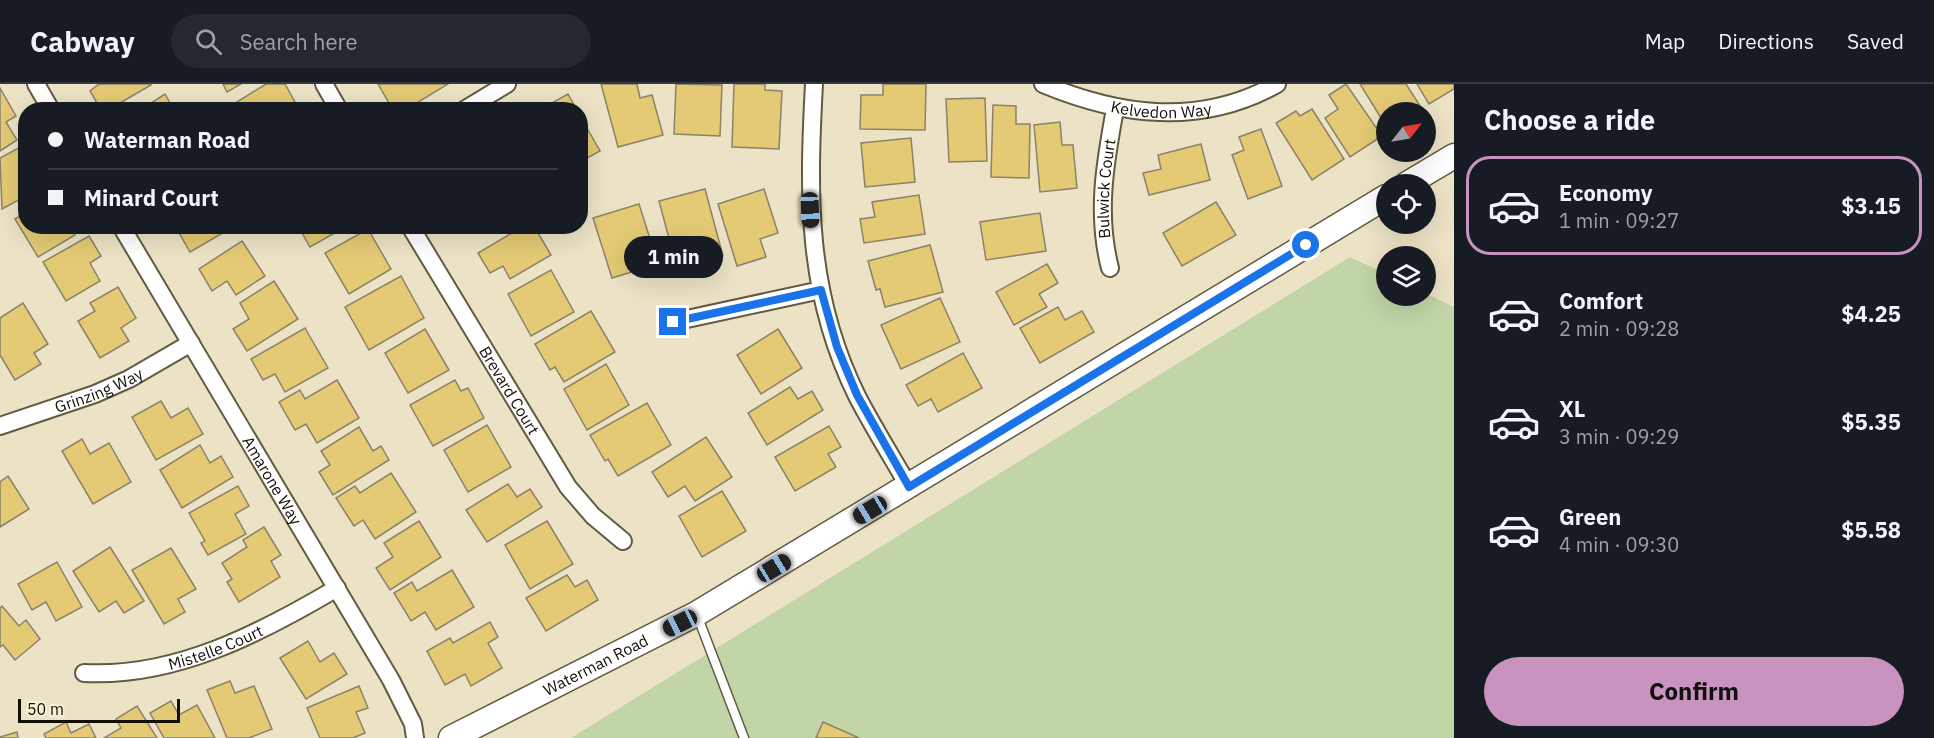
<!DOCTYPE html>
<html lang="en">
<head>
<meta charset="utf-8">
<style>
	:root { --surface:#171b24; --page:#242831; --text:#f1f3f6; --muted:#9ea1a6; --line:#363941; --accent:#c894bf }
	body { margin:0; font-family:"IBM Plex Sans",sans-serif; background:var(--page); color:var(--text); height:100vh; display:flex; flex-direction:column; font-size:22px; white-space:nowrap }
	* { box-sizing:border-box; margin:0 }
	p { font-size:20px; color:var(--muted) }
	.icon { flex:none; width:33px; height:33px; fill:none; stroke:currentColor; stroke-width:2; stroke-linecap:round; stroke-linejoin:round }
	.map { position:relative; flex:1; overflow:hidden }
	.sheet { display:flex; flex-direction:column; background:var(--surface); width:480px }
	.sheet>* { flex:none }
	.banner { position:absolute; left:18px; top:18px; width:570px; height:132px; border-radius:24px; box-shadow:0 6px 24px #0002; display:grid; align-content:center; height:132px; padding:0 30px; background:var(--surface) }
	.needle { width:39px; rotate:59deg }
	.controls { position:absolute; left:1376px; top:18px; display:grid; gap:12px }
	.controls a { display:grid; place-items:center; width:60px; height:60px; border-radius:50%; background:var(--surface); box-shadow:0 6px 24px #0002; font-size:30px }
	.scale { position:absolute; left:18px; bottom:15px; width:162px; box-sizing:border-box; padding-left:6px; border:3px solid #120f05; border-top:0; font-size:16px; line-height:21px; white-space:nowrap; color:#120f05; -webkit-text-stroke:4px #f9f1d3; paint-order:stroke }
	.end { position:absolute; width:27px; height:27px; margin:-14px; border:8px solid #1a73e8; background:#fff; box-shadow:0 0 0 3px #fff }
	.from { border-radius:50% }
	.bubble { position:absolute; height:42px; border-radius:21px; background:var(--surface); box-shadow:0 6px 24px #0002; font-size:20px; font-weight:800; line-height:42px; text-align:center }
	.car { position:absolute; width:18px; height:36px; margin:-18px -9px; border-radius:8px; box-shadow:0 0 4px 2px #0007; background:linear-gradient(#222 24%,#8ab4d8 0 40%,#222 0 76%,#8ab4d8 0 86%,#222 0) }
	.banner b { display:flex; align-items:center; gap:21px; height:57px; font-size:22px }
	.banner b+b { border-top:2px solid var(--line) }
	.banner i { width:15px; height:15px; background:var(--text) }
	ul { padding:0; list-style:none }
	li { display:flex; align-items:center; gap:18px; height:99px; margin:0 12px 9px; padding:0 18px; border:3px solid transparent; border-radius:24px }
	li div { flex:1 }
	li b { display:block; font-size:22px }
	li em { font-style:normal; font-weight:800 }
	li.active { border-color:var(--accent) }
	li>.icon { width:54px; height:54px; stroke-width:1.5 }
	h2 { padding:0 30px; font-size:27px; line-height:72px }
	.cta { display:flex; gap:12px; margin-top:auto; padding:12px 30px }
	.cta a { flex:1; height:69px; border-radius:36px; background:var(--accent); color:#111; font-size:24px; font-weight:800; line-height:69px; text-align:center }
	header { display:flex; align-items:center; gap:36px; box-sizing:border-box; height:84px; padding:0 30px; background:var(--surface); border-bottom:2px solid var(--line) }
	header strong { font-size:28px }
	nav { display:flex; gap:33px; margin-inline-start:auto; font-size:21px }
	.search { width:420px; height:54px; background:var(--page); display:flex; align-items:center; gap:15px; box-sizing:border-box; padding:0 21px; border-radius:33px; color:var(--muted); font-size:22px }
	main { display:flex; flex:1; min-height:0 }
	.map>svg:first-child { display:block }
</style>
</head>
<body>
<header>
<strong>Cabway</strong>
<div class="search"><svg class="icon" aria-label="search" viewBox="0 0 24 24"><circle cx="10" cy="10" r="6"/><path d="M15 15l6 6"/></svg>Search here</div>
<nav><a>Map</a><a>Directions</a><a>Saved</a></nav>
</header>
<main>
<div class="map">
<svg width="1454" height="654" viewBox="0 0 1454 654">
	<rect width="100%" height="100%" fill="#ece3c6"/>
	<polygon fill="#c1d5a7" points="1350,173 1386,190 1386,212 1425,212 1425,209 1454,223 1454,654 571,654"/>
	<g fill="#e4ca75" stroke="#8b8268" stroke-width="1.5">
		<polygon points="99,0 151,0 151,1 108,26 101,26 90,7"/>
		<polygon points="223,0 241,0 227,8"/>
		<polygon points="266,0 285,0 295,18 281,26 224,26"/>
		<polygon points="378,0 448,0 405,26 393,26"/>
		<polygon points="601,0 637,0 640,14 652,11 663,51 618,63"/>
		<polygon points="676,0 722,1 720,52 674,50"/>
		<polygon points="734,0 765,0 765,6 782,7 779,65 732,63"/>
		<polygon points="883,0 926,0 925,46 860,45 861,11 883,11"/>
		<polygon points="1346,0 1382,52 1350,73 1325,34 1338,25 1329,11"/>
		<polygon points="1360,0 1406,0 1424,28 1386,28 1386,42"/>
		<polygon points="1417,0 1454,0 1454,5 1429,20"/>
		<polygon points="0,4 16,32 6,38 17,56 0,67"/>
		<polygon points="165,10 174,26 140,26"/>
		<polygon points="568,10 577,26 541,25"/>
		<polygon points="985,14 987,77 949,78 946,15"/>
		<polygon points="993,21 1016,22 1016,40 1030,40 1029,94 991,93"/>
		<polygon points="1312,25 1344,75 1312,96 1276,39 1296,27 1300,32"/>
		<polygon points="580,32 600,67 580,78"/>
		<polygon points="1060,38 1062,61 1073,61 1077,104 1040,108 1034,41"/>
		<polygon points="1261,45 1282,102 1248,115 1232,71 1244,66 1239,53"/>
		<polygon points="911,54 915,98 865,103 861,59"/>
		<polygon points="26,60 26,112 2,125 0,74"/>
		<polygon points="1201,60 1210,96 1149,111 1143,89 1161,85 1158,71"/>
		<polygon points="705,105 723,172 690,180 688,173 675,177 659,117"/>
		<polygon points="764,105 778,149 760,155 766,173 737,182 718,120"/>
		<polygon points="919,111 925,150 864,159 860,135 875,133 872,118"/>
		<polygon points="1216,118 1236,151 1182,182 1163,149"/>
		<polygon points="639,120 658,180 612,194 593,134"/>
		<polygon points="26,128 26,142 70,142 75,151 38,173 15,135"/>
		<polygon points="1040,129 1046,167 986,176 980,138"/>
		<polygon points="186,142 235,142 190,168 178,147"/>
		<polygon points="298,142 347,142 310,163"/>
		<polygon points="459,142 473,142 462,149"/>
		<polygon points="524,142 534,142 551,171 510,195 503,182 490,189 478,169"/>
		<polygon points="368,145 391,185 349,210 325,169"/>
		<polygon points="89,152 101,172 90,179 100,197 66,217 43,178"/>
		<polygon points="242,157 265,192 236,211 227,197 212,207 199,185"/>
		<polygon points="930,161 943,208 885,223 880,205 876,206 868,177"/>
		<polygon points="1047,180 1058,199 1039,210 1047,223 1014,241 996,208"/>
		<polygon points="551,186 574,228 531,252 508,210"/>
		<polygon points="401,192 424,234 369,266 345,223"/>
		<polygon points="274,197 298,235 247,267 233,245 249,235 240,219"/>
		<polygon points="118,203 136,234 121,244 129,257 100,274 78,237 95,227 90,219"/>
		<polygon points="940,214 960,258 901,285 881,241"/>
		<polygon points="23,219 48,260 34,269 41,280 15,296 0,271 0,234"/>
		<polygon points="1058,223 1065,236 1082,227 1094,248 1040,279 1020,244"/>
		<polygon points="591,227 615,268 564,298 555,283 550,286 535,260"/>
		<polygon points="305,244 328,284 285,308 275,290 263,296 251,275"/>
		<polygon points="425,245 449,286 408,309 385,269"/>
		<polygon points="778,245 802,284 761,310 737,271"/>
		<polygon points="963,269 982,304 938,328 931,315 918,322 906,301"/>
		<polygon points="606,280 629,321 587,346 564,305"/>
		<polygon points="337,296 359,334 317,359 306,340 295,346 279,318 300,306 305,315"/>
		<polygon points="455,296 461,307 468,304 484,334 433,362 410,321"/>
		<polygon points="790,303 798,315 812,307 823,326 767,361 748,329"/>
		<polygon points="161,317 171,334 188,324 203,350 156,376 132,333"/>
		<polygon points="647,319 671,361 618,392 608,375 605,377 590,351"/>
		<polygon points="487,341 511,383 468,408 444,366"/>
		<polygon points="829,342 841,363 828,370 836,383 795,407 775,373"/>
		<polygon points="359,343 373,367 381,362 389,376 333,411 319,388 330,381 321,367"/>
		<polygon points="706,353 732,393 695,417 685,402 668,413 652,388"/>
		<polygon points="82,355 90,370 109,359 131,398 93,420 62,367"/>
		<polygon points="200,361 210,379 221,372 233,393 182,424 160,386"/>
		<polygon points="391,389 416,428 375,455 363,436 354,442 336,414 355,402 360,409"/>
		<polygon points="8,392 29,425 0,443 0,398"/>
		<polygon points="508,400 517,413 530,405 542,423 487,458 466,426"/>
		<polygon points="238,402 249,422 235,430 246,450 208,471 201,459 205,457 189,429"/>
		<polygon points="722,407 746,447 702,473 679,432"/>
		<polygon points="419,437 441,473 390,506 376,484 393,473 384,459"/>
		<polygon points="547,437 573,480 530,505 505,461"/>
		<polygon points="264,443 281,471 271,477 280,493 239,518 227,498 232,495 222,479 247,463 243,456"/>
		<polygon points="110,463 144,517 124,529 116,517 99,528 73,487"/>
		<polygon points="171,464 196,505 178,515 185,528 164,540 132,486"/>
		<polygon points="57,478 82,523 56,537 46,518 32,526 18,500"/>
		<polygon points="452,486 474,523 436,546 425,528 411,537 394,509 412,498 417,507"/>
		<polygon points="567,491 575,503 587,496 598,516 546,547 526,514"/>
		<polygon points="2,522 19,542 26,536 40,555 15,576 3,561 0,563 0,524"/>
		<polygon points="490,538 498,553 488,559 502,584 471,602 465,590 445,601 427,567 450,554 453,559"/>
		<polygon points="308,557 320,578 334,569 347,590 306,615 280,574"/>
		<polygon points="230,597 235,609 254,602 272,645 249,654 227,654 207,606"/>
		<polygon points="359,602 368,624 356,628 365,649 353,654 320,654 307,624"/>
		<polygon points="171,617 179,631 197,621 215,654 164,654 150,629"/>
		<polygon points="137,622 157,654 104,654 121,644 116,635"/>
		<polygon points="66,638 71,649 89,640 96,654 46,654 44,650"/>
		<polygon points="823,638 859,654 816,654"/>
		<polygon points="17,648 18,654 0,654 0,653"/>
	</g>
	<g fill="none" stroke-linecap="round" stroke-linejoin="round">
		<defs>
			<polyline id="lane" points="697,531 744,654"/>
			<g id="street">
				<polyline points="36,0 51,26"/>
				<polyline points="324,0 339,26"/>
				<path d="M814 0C808 111 806 209 857 312 873 343 892 373 909 403"/>
				<path id="s1" d="M1043 0C1120 32 1200 43 1277 0"/>
				<polyline points="464,26 507,0"/>
				<path id="s2" d="M121 142 391 596 413 640 415 654"/>
				<path id="s3" d="M410 142 568 403 593 432 623 457"/>
				<path id="s4" d="M1110 184C1096 130 1105 79 1115 25"/>
				<polyline points="673,238 821,206"/>
				<path id="s5" d="M0 342 95 310 129 295 191 259"/>
				<path id="s6" d="M84 589C175 594 261 549 337 504"/>
			</g>
			<g id="secondary">
				<polyline points="1407,100 1454,72"/>
				<path id="s7" d="M451 654 696 530 1386 113"/>
			</g>
		</defs>
		<use href="#lane" stroke="#625a41" stroke-width="11"/>
		<use href="#street" stroke="#625a41" stroke-width="20"/>
		<use href="#secondary" stroke="#625a41" stroke-width="27"/>
		<use href="#lane" stroke="#fff" stroke-width="8"/>
		<use href="#street" stroke="#fff" stroke-width="16"/>
		<use href="#secondary" stroke="#fff" stroke-width="24"/>
	</g>
	<g fill="none" stroke-linecap="round" stroke-linejoin="round">
		<polyline stroke="#1a73e8" stroke-width="8" points="673,238 821,206 837,263 857,311 909,403 1306,161"/>
	</g>
	<g text-anchor="middle" stroke-width="5" stroke-linejoin="round" paint-order="stroke">
		<g font-size="16" fill="#120f05" stroke="#f9f1d3">
			<text dy="6" stroke="none"><textPath href="#s1" startOffset="122">Kelvedon Way</textPath></text>
			<text dy="6" stroke="none"><textPath href="#s4" startOffset="80">Bulwick Court</textPath></text>
			<text dy="6" stroke="none"><textPath href="#s5" startOffset="105">Grinzing Way</textPath></text>
			<text dy="6" stroke="none"><textPath href="#s3" startOffset="192">Brevard Court</textPath></text>
			<text dy="6" stroke="none"><textPath href="#s2" startOffset="296">Amarone Way</textPath></text>
			<text dy="6" stroke="none"><textPath href="#s6" startOffset="135">Mistelle Court</textPath></text>
			<text dy="6" stroke="none"><textPath href="#s7" startOffset="162">Waterman Road</textPath></text>
		</g>
	</g>
</svg>
<div class="controls">
<a><svg class="needle" viewBox="-14 -14 28 28"><path d="M0-13l5 13h-10z" fill="#e53935"/><path d="M0 13l5-13h-10z" fill="#9ea1a6"/></svg></a>
<a><svg class="icon" aria-label="locate" viewBox="0 0 24 24"><circle cx="12" cy="12" r="6"/><path d="M12 2v4M12 18v4M2 12h4M18 12h4"/></svg></a>
<a><svg class="icon" aria-label="layers" viewBox="0 0 24 24"><path d="M12 4l9 5-9 5-9-5zM3 14l9 5 9-5"/></svg></a>
</div>
<div class="scale">50 m</div>
<i class="end from" style="left:1306px;top:161px"></i>
<i class="end" style="left:673px;top:238px"></i>
<div class="bubble" style="left:624px;top:152px;width:99px">1 min</div>
<i class="car" style="left:810px;top:126px;rotate:178deg"></i>
<i class="car" style="left:870px;top:426px;rotate:239deg"></i>
<i class="car" style="left:774px;top:484px;rotate:59deg"></i>
<i class="car" style="left:680px;top:539px;rotate:243deg"></i>
<div class="banner">
<b><i class="from"></i>Waterman Road</b>
<b><i></i>Minard Court</b>
</div>
</div>
<section class="sheet">
<h2>Choose a ride</h2>
<ul>
<li class="active"><svg class="icon" aria-label="car" viewBox="0 0 24 24"><path d="M5 17H2v-5l4-1 3-4h7l3 4 3 1v5h-3M9 17h6M6 11h13"/><circle cx="7" cy="17" r="2"/><circle cx="17" cy="17" r="2"/></svg><div><b>Economy</b><p>1 min · 09:27</p></div><em>$3.15</em></li>
<li><svg class="icon" aria-label="car" viewBox="0 0 24 24"><path d="M5 17H2v-5l4-1 3-4h7l3 4 3 1v5h-3M9 17h6M6 11h13"/><circle cx="7" cy="17" r="2"/><circle cx="17" cy="17" r="2"/></svg><div><b>Comfort</b><p>2 min · 09:28</p></div><em>$4.25</em></li>
<li><svg class="icon" aria-label="car" viewBox="0 0 24 24"><path d="M5 17H2v-5l4-1 3-4h7l3 4 3 1v5h-3M9 17h6M6 11h13"/><circle cx="7" cy="17" r="2"/><circle cx="17" cy="17" r="2"/></svg><div><b>XL</b><p>3 min · 09:29</p></div><em>$5.35</em></li>
<li><svg class="icon" aria-label="car" viewBox="0 0 24 24"><path d="M5 17H2v-5l4-1 3-4h7l3 4 3 1v5h-3M9 17h6M6 11h13"/><circle cx="7" cy="17" r="2"/><circle cx="17" cy="17" r="2"/></svg><div><b>Green</b><p>4 min · 09:30</p></div><em>$5.58</em></li>
</ul>
<div class="cta"><a>Confirm</a></div>
</section>
</main>
</body>
</html>
